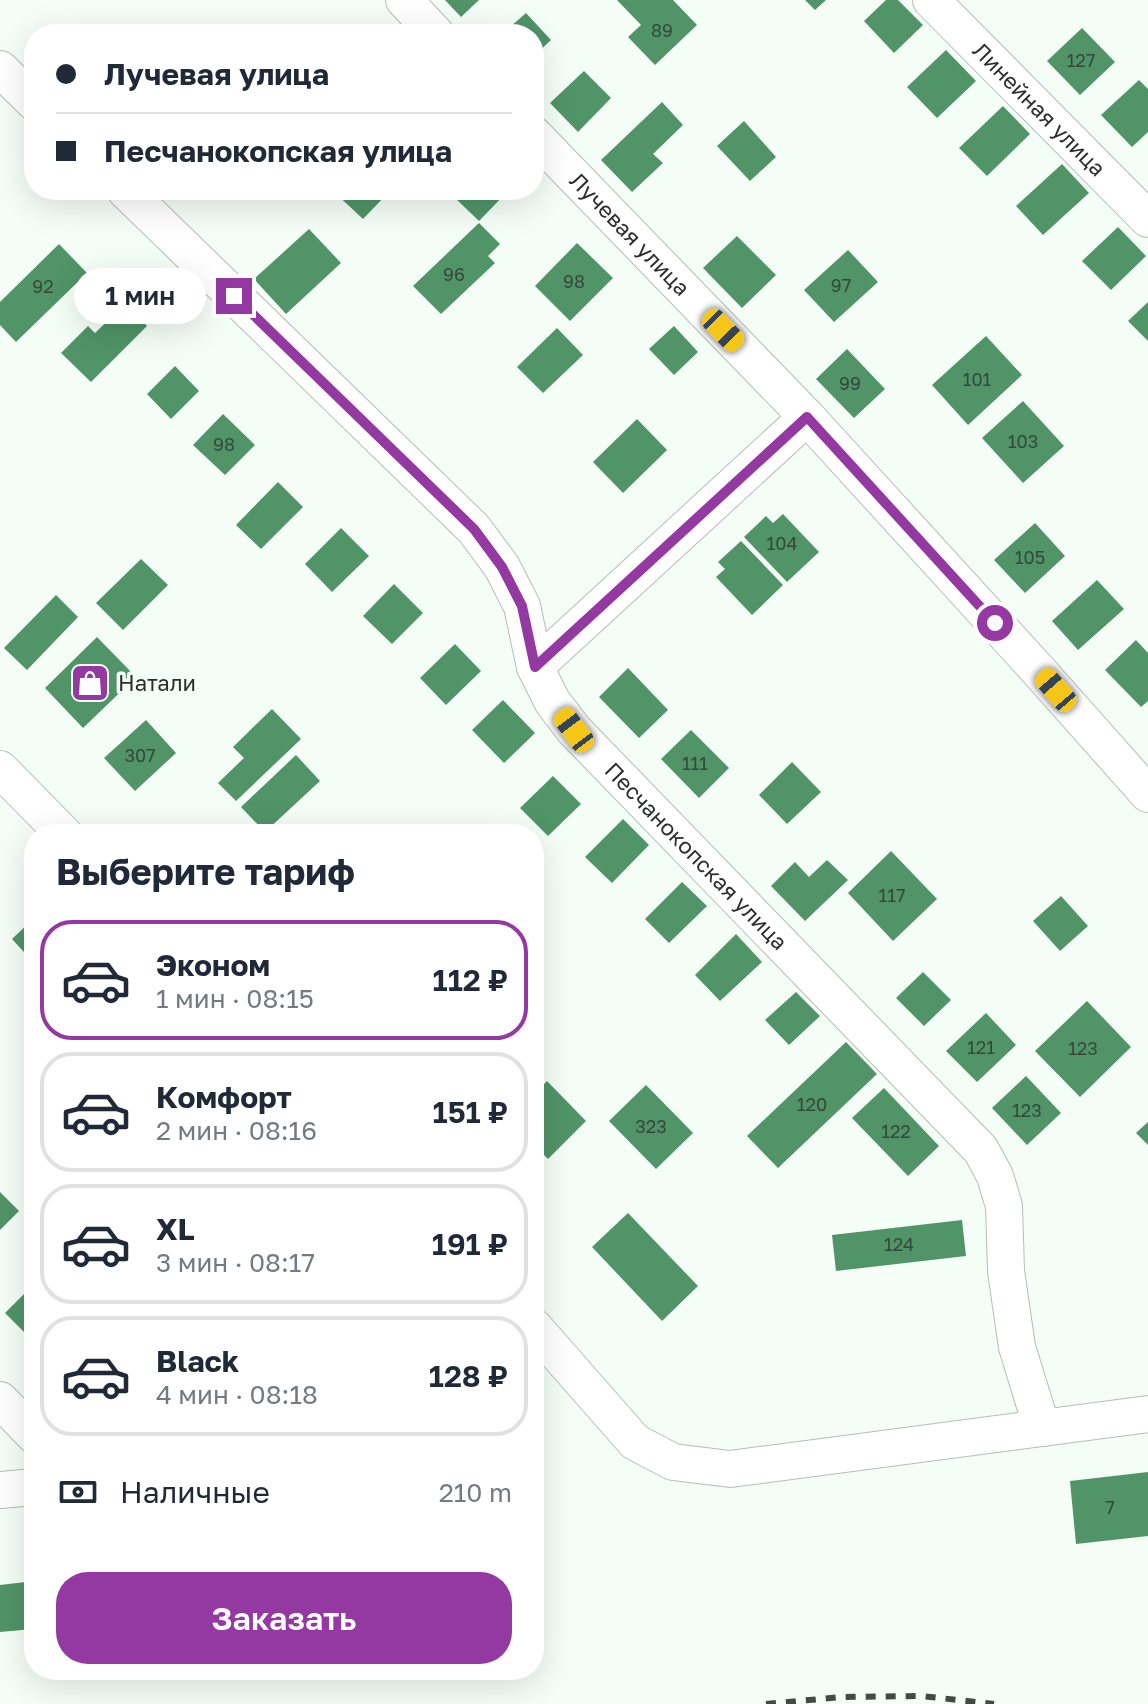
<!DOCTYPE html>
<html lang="ru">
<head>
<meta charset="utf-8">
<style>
	:root { --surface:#fff; --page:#f2f2f3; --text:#1f2937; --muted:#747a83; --line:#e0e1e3; --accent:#9438a2 }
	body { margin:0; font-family:"Golos Text",sans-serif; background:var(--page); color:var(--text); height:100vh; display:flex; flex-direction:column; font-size:30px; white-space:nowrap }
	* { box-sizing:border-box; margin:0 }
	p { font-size:26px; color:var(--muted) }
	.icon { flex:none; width:44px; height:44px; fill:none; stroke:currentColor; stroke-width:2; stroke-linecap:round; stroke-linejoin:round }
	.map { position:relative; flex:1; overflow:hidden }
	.panel { position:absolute; left:24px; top:824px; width:520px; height:856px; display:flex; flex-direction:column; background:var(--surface); border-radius:32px; box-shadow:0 8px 32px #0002 }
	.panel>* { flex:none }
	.guide { position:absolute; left:24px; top:24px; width:520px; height:176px; border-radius:32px; box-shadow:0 8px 32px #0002; display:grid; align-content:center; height:176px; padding:0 32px; background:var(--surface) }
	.end { position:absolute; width:36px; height:36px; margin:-18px; border:10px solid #9438a2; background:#fff; box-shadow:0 0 0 4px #fff }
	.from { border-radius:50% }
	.bubble { position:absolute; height:56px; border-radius:28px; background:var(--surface); box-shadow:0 8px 32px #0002; font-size:26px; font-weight:600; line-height:56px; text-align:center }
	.car { position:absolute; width:24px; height:48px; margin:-24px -12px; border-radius:10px; box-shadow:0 0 6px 2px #0007; background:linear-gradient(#f5c518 24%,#345 0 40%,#f5c518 0 76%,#345 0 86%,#f5c518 0) }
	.guide b { display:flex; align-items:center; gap:28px; height:76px; font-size:30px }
	.guide b+b { border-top:2px solid var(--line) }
	.guide i { width:20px; height:20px; background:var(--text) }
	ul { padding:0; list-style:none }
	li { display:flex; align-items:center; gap:24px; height:120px; margin:0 16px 12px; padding:0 16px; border:4px solid var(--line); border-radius:32px }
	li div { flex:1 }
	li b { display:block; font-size:30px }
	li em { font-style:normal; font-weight:600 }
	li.selected { border-color:var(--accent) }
	li>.icon { width:72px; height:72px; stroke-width:1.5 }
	h2 { padding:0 32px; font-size:36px; line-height:96px }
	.pay { display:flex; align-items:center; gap:20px; height:88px; padding:0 32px; font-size:30px }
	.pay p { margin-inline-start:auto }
	.button { display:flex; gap:16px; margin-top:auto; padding:16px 32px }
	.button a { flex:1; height:92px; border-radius:32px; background:var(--accent); color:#fff; font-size:32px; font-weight:600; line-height:92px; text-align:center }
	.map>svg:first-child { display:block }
</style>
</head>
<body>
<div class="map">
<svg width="1148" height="1704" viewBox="0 0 1148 1704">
	<rect width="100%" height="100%" fill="#f4fef6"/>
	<g fill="#509467">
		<polygon points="445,0 479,0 461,17"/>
		<polygon points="617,0 673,0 697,25 655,65 628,37 641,25"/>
		<polygon points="805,0 826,0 815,10"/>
		<polygon points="886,0 898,0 923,25 894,53 864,21"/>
		<polygon points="526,13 551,40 534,56 534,34 502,34"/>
		<polygon points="1082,28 1115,62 1080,95 1047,61"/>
		<polygon points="946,50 976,81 937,118 907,87"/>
		<polygon points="584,71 611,98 578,132 550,103"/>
		<polygon points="1139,80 1148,89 1148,132 1132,147 1101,115"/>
		<polygon points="662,102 683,125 653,154 663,163 632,192 601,160"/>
		<polygon points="1003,106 1030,134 987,176 959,148"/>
		<polygon points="744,121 776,157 750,181 717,146"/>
		<polygon points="1062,164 1089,193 1043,235 1016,206"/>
		<polygon points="332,190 391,190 363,219"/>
		<polygon points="463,190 509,190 479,221 455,198"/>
		<polygon points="479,223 500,244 488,256 495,263 441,314 413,286"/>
		<polygon points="1118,227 1146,256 1111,290 1082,261"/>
		<polygon points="309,229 341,263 286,314 254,279"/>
		<polygon points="737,236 776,275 742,308 703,268"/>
		<polygon points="577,243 613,278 570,321 535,286"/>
		<polygon points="59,244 87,273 16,342 0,325 0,302"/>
		<polygon points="848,250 878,282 834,322 804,290"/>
		<polygon points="1148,302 1148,341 1128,321"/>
		<polygon points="125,304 147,326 91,382 61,353 88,326 95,333"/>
		<polygon points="674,326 698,352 674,375 649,349"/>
		<polygon points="557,328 583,355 543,393 517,367"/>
		<polygon points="986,336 1022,375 968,425 932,385"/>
		<polygon points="847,349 885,389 854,418 816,379"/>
		<polygon points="175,366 199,391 171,419 147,394"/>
		<polygon points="1023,401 1064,446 1023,483 982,438"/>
		<polygon points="223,414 255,445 225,475 193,445"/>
		<polygon points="637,419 667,450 623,493 593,462"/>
		<polygon points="278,482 303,507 261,549 236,525"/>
		<polygon points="783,514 819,552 787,582 744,537 766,516 773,523"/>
		<polygon points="1035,523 1065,556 1025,593 994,560"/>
		<polygon points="341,528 369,556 332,592 305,564"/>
		<polygon points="741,541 783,585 752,615 716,577 725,569 718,562"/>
		<polygon points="141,559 168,585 123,630 96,603"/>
		<polygon points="1097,580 1124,609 1078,650 1052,621"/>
		<polygon points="394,584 423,613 392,644 363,616"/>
		<polygon points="56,595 78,617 27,670 4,648"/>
		<polygon points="97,637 136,677 83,728 45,688"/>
		<polygon points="1136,640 1148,653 1148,701 1141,707 1105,670"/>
		<polygon points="455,644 481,671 446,705 420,678"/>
		<polygon points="628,668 668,710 639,738 599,697"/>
		<polygon points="503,700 535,733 504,763 472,730"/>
		<polygon points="272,709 301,739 236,801 218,783 244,758 233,747"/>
		<polygon points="146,720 176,753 135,791 104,758"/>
		<polygon points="691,730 729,768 699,798 661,759"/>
		<polygon points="296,755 320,781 265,832 241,807"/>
		<polygon points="792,762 821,792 787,824 759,795"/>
		<polygon points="553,776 581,804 548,836 520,808"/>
		<polygon points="623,819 649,845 612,883 585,857"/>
		<polygon points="891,851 937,899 893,941 848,893"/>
		<polygon points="827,860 848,880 805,921 771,886 795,862 809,877"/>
		<polygon points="682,882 707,906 669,943 645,919"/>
		<polygon points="1061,896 1088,926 1060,951 1033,921"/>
		<polygon points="34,918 34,963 12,939"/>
		<polygon points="736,934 762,962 720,1001 695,975"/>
		<polygon points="923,972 951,1000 924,1026 896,998"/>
		<polygon points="796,992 820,1016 789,1045 765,1020"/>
		<polygon points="1087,1001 1131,1047 1080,1097 1035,1051"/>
		<polygon points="986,1013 1016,1045 977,1082 946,1051"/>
		<polygon points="846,1042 877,1074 778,1168 747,1136"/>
		<polygon points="1026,1076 1061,1113 1027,1145 992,1108"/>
		<polygon points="547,1081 586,1121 548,1159 534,1145 534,1094"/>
		<polygon points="646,1085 693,1133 656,1169 609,1121"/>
		<polygon points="884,1088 939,1146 908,1176 852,1118"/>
		<polygon points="1148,1122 1148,1145 1136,1133"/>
		<polygon points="0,1192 19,1211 0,1230"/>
		<polygon points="628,1213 698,1286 662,1321 592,1247"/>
		<polygon points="962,1220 966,1256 836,1271 832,1235"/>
		<polygon points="34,1284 34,1342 5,1313"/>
		<polygon points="1148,1472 1148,1536 1076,1544 1070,1481"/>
		<polygon points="34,1581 34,1629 0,1632 0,1585"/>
	</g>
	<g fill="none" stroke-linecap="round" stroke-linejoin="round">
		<defs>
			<g id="street">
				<polyline points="404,0 436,34"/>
				<path id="s1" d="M931 0 1148 219"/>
				<polyline points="0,69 34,102"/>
				<path id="s2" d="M534 135 807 417 1037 669 1148 794"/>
				<path id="s3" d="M125 190 474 529 502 567 522 606 535 667 552 701 574 730 981 1150 995 1176 1004 1206 1006 1271 1017 1347 1042 1428"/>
				<polyline points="535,667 807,417"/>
				<polyline points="0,769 64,834"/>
				<polyline points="534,1327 635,1442 673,1462 730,1469 1148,1414"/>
				<polyline points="0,1400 34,1435"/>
				<polyline points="0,1490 34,1487"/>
			</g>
		</defs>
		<use href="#street" stroke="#b4beb7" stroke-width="38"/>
		<use href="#street" stroke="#fff" stroke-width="36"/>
		<polyline stroke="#454946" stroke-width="6" stroke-dasharray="10 10" stroke-linecap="butt" points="766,1704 842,1697 922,1696 994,1704"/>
	</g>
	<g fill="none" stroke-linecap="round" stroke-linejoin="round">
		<polyline stroke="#9438a2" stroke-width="10" points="234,296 474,529 502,567 522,606 535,667 807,417 995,623"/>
	</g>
	<defs>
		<symbol id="shop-square" viewBox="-11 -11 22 22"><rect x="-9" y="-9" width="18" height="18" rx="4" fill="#9438a2" stroke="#f4fef6"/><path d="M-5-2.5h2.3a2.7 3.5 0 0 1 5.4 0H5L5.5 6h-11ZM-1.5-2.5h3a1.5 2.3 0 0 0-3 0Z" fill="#fff"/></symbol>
	</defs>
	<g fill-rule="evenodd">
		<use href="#shop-square" x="68" y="661" width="44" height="44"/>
	</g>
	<g text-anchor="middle" stroke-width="7" stroke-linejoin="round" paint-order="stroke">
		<g font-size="18" fill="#35483c">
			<text x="662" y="37">89</text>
			<text x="1081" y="67">127</text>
			<text x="454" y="281">96</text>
			<text x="574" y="288">98</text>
			<text x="841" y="292">97</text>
			<text x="43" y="293">92</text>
			<text x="977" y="386">101</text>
			<text x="850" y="390">99</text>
			<text x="1023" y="448">103</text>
			<text x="224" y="451">98</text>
			<text x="782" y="550">104</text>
			<text x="1030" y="564">105</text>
			<text x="140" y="762">307</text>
			<text x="695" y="770">111</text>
			<text x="892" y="902">117</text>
			<text x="981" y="1054">121</text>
			<text x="1083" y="1055">123</text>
			<text x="812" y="1111">120</text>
			<text x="1027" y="1117">123</text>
			<text x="651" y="1133">323</text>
			<text x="896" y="1138">122</text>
			<text x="899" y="1251">124</text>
			<text x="1110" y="1514">7</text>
		</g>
		<g font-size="22" fill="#2c2f2d" stroke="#f4fef6">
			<text dy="8" stroke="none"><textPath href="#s1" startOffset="154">Линейная улица</textPath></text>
			<text dy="8" stroke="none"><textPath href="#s2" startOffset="138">Лучевая улица</textPath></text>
			<text dy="8" stroke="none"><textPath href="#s3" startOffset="890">Песчанокопская улица</textPath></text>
		</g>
		<g font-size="22" fill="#2c2f2d" stroke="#f4fef6" text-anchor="start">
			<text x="118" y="691">Натали</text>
		</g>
	</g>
</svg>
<i class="end from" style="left:995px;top:623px"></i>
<i class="end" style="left:234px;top:296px"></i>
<div class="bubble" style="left:74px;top:268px;width:132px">1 мин</div>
<i class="car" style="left:723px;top:330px;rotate:136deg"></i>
<i class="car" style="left:1056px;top:690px;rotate:319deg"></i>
<i class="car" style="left:574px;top:730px;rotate:323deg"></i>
<div class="guide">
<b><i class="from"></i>Лучевая улица</b>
<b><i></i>Песчанокопская улица</b>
</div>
<section class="panel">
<h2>Выберите тариф</h2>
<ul>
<li class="selected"><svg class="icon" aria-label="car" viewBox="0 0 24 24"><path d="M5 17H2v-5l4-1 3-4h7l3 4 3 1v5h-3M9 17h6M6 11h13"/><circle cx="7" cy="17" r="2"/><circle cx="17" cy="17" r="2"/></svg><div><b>Эконом</b><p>1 мин · 08:15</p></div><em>112 ₽</em></li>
<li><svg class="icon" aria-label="car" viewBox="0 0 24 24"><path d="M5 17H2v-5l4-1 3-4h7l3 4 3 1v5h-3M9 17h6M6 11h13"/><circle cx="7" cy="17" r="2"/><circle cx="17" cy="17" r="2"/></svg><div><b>Комфорт</b><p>2 мин · 08:16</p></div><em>151 ₽</em></li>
<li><svg class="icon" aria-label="car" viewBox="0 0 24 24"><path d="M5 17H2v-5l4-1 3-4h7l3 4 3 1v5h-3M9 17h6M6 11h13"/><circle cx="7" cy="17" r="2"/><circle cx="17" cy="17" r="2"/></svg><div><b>XL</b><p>3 мин · 08:17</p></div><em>191 ₽</em></li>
<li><svg class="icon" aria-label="car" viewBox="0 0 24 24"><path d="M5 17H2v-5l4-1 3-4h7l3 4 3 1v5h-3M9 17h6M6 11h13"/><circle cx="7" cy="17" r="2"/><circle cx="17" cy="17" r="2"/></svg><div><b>Black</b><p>4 мин · 08:18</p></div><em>128 ₽</em></li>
</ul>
<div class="pay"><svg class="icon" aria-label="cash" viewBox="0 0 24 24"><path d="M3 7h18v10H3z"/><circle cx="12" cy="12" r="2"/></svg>Наличные<p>210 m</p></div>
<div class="button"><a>Заказать</a></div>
</section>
</div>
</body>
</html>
